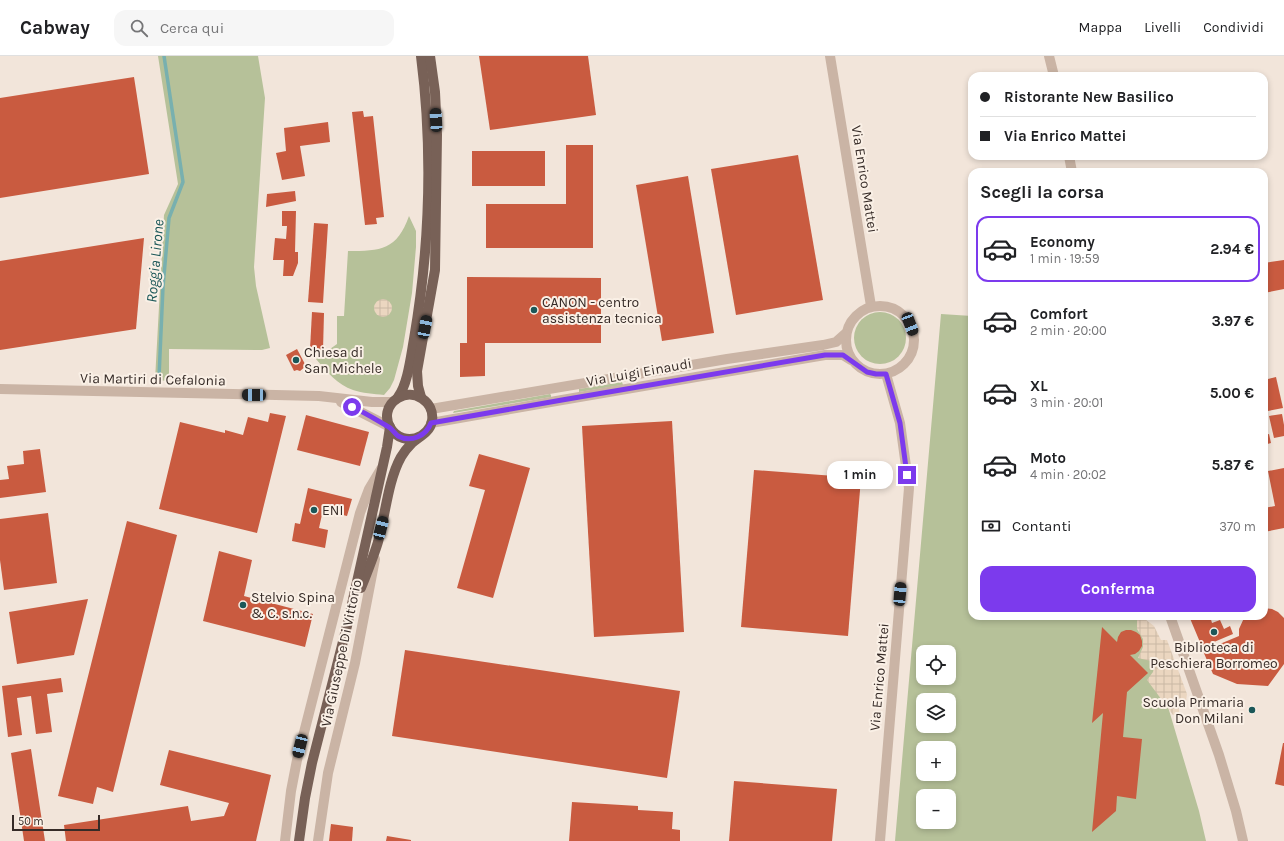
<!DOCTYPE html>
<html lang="it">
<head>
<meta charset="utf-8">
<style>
	:root { --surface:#fff; --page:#f6f6f6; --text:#202124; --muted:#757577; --line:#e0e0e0; --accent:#7c3aed }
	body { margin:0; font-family:Karla,sans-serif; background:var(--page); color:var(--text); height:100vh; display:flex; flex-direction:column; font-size:15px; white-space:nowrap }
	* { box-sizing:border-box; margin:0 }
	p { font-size:13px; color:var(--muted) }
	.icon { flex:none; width:22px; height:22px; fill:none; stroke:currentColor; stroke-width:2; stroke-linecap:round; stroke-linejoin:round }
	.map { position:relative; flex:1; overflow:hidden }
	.panel { position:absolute; left:968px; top:112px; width:300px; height:452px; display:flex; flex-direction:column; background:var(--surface); border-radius:12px; box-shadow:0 2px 6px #0003 }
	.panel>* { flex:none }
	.guide { position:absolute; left:968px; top:16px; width:300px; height:88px; border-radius:12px; box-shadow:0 2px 6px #0003; display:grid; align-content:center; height:88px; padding:0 12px; background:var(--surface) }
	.tools { position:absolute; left:916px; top:589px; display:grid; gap:8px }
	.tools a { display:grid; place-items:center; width:40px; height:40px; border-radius:8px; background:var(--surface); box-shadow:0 2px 6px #0003; font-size:20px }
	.scale { position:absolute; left:12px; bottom:10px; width:88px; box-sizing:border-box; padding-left:4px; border:2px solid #362b27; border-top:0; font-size:11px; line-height:14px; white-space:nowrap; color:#362b27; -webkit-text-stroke:3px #faf0e6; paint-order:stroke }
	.end { position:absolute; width:18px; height:18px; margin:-9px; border:5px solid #7c3aed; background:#fff; box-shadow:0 0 0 2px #fff }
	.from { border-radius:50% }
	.bubble { position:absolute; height:28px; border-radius:12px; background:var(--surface); box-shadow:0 2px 6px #0003; font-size:13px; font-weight:700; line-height:28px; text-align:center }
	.car { position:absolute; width:12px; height:24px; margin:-12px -6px; border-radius:5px; box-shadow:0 0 3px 1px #0007; background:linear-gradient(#222 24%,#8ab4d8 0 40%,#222 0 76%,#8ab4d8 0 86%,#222 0) }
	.guide b { display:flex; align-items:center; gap:14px; height:38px; font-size:15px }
	.guide b+b { border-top:1px solid var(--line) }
	.guide i { width:10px; height:10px; background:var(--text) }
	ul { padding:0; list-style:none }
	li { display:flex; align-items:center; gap:12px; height:66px; margin:0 8px 6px; padding:0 4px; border:2px solid transparent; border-radius:12px }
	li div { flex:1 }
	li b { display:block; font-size:15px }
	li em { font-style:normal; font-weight:700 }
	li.current { border-color:var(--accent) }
	li>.icon { width:36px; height:36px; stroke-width:1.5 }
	h2 { padding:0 12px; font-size:18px; line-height:48px }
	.pay { display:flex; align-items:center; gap:10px; height:44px; padding:0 12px; font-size:15px }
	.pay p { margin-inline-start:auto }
	.button { display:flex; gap:8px; margin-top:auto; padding:8px 12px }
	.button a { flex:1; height:46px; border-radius:12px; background:var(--accent); color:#fff; font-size:16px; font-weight:700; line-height:46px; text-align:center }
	header { display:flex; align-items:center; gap:24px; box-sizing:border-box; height:56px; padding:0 20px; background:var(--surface); border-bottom:1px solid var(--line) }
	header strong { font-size:19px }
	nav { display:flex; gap:22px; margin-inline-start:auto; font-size:14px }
	.search { width:280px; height:36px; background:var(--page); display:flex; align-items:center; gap:10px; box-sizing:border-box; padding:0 14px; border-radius:12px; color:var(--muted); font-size:15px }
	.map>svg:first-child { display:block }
</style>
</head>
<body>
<header>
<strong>Cabway</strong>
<div class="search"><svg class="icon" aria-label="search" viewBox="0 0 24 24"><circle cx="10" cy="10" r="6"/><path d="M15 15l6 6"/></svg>Cerca qui</div>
<nav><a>Mappa</a><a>Livelli</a><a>Condividi</a></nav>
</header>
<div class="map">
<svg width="1284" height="785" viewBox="0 0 1284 785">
	<defs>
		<pattern id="plaza-grid" width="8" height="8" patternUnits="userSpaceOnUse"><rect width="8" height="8" fill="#ebd6c0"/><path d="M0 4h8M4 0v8" fill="none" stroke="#cab8a5"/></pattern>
	</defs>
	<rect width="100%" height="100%" fill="#f2e5da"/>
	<g fill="#b6c199" fill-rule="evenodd">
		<polygon points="158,0 258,0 265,42 254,211 256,230 270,292 262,294 169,293 169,325 155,324 164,159 178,128"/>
		<path d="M409 160 416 175V191L412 237 403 291 394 324 390 332 384 339C374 338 362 337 353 334 338 329 326 315 316 303L337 288V260H344L348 195C381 195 397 194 409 160Z"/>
		<circle cx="880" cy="282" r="26"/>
		<path d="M941 258 972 260V560H1141L1199 755 1206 785H895ZM923 596H949V622H923ZM923 644H949V670H923ZM923 692H949V718H923ZM923 740H949V766H923Z"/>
		<polygon points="622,326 623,329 579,336 579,333"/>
		<polygon points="550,338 551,339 551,341 453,357 454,355"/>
	</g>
	<g fill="url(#plaza-grid)">
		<circle cx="383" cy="252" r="9"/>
		<polygon points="1137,560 1141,560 1154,570 1161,584 1167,584 1187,638 1186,645 1179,652 1179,657 1173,659 1147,624 1153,616 1155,606 1138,602 1143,591 1143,583 1137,573"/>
	</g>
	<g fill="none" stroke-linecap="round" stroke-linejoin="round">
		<polyline stroke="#78b0af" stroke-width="3.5" points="159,321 163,231 169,162 183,126 164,0"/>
	</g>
	<g fill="#c95b40">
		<polygon points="479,0 588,0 596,59 490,74"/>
		<polygon points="134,21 149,118 0,142 0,42"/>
		<polygon points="363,55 364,61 373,60 384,161 376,162 377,168 365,169 352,56"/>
		<polygon points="328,66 330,86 300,90 305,120 282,124 276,97 286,95 284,72"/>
		<polygon points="566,89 593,89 593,192 486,192 486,148 566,148"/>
		<rect x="472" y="95" width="73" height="35"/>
		<polygon points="798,99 823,244 736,259 711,113"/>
		<polygon points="688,120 714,277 662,285 636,129"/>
		<polygon points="295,135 296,145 266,151 267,138"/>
		<polygon points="282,155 296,155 295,196 298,196 298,207 293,220 283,220 284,204 273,204 275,182 286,183 287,170 282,170"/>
		<polygon points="314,167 328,168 323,247 308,246"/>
		<polygon points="144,182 136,273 0,294 0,205"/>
		<polygon points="1284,204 1284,233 1264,237 1264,207"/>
		<polygon points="467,221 601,222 601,287 485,287 485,320 460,321 460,287 467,287"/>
		<polygon points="312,256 324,257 323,294 310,293"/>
		<polygon points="297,293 306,310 300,315 297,314 294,315 286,299"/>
		<polygon points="1276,321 1283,352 1268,355 1264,339 1264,324"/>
		<polygon points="270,357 286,360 257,477 159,453 180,366 225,377 225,374 243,379 248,361 268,366"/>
		<polygon points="1282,358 1284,369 1284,380 1274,382 1269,360"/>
		<polygon points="306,359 369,376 360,410 297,394"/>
		<polygon points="672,365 684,576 594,581 582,370"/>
		<polygon points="1269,378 1271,387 1264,389 1264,379"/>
		<polygon points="40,393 46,436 0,442 0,424 9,423 7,410 24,408 23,395"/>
		<polygon points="479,398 530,412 493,542 457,532 485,434 469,430"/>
		<polygon points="1284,412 1284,472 1264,476 1264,452 1275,450 1268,415"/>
		<polygon points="754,414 861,422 848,580 741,571"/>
		<polygon points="308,432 352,443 347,460 323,454 319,472 328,474 325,492 292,485 295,467 300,468"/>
		<polygon points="48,457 57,527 4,534 0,504 0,463"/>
		<polygon points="127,465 177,479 113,736 97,731 93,748 58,740"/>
		<polygon points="219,495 252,504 244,540 313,558 305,591 203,565"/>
		<polygon points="88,543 74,599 17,608 9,556"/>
		<polygon points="1264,552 1272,553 1278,556 1284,562 1284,608 1268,630 1237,628 1213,618 1203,595 1239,580 1239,573 1244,562 1246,560 1264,560"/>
		<polygon points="1189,560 1210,560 1212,567 1220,564 1224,573 1230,570 1233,578 1202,591"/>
		<polygon points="1102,571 1117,586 1118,581 1121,576 1126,574 1131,574 1136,576 1140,579 1142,585 1142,590 1139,595 1135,598 1130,599 1148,617 1127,636 1123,681 1142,683 1136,743 1117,740 1116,755 1092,776 1103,657 1092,667"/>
		<polygon points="405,594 680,635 667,722 392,680"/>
		<polygon points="61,622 63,636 47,638 52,676 36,678 31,640 17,642 22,679 8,681 2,630"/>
		<polygon points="1283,687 1284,687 1284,730 1275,728"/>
		<polygon points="31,693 45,785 24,785 11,697"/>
		<polygon points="169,694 271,719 256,785 66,785 64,769 188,750 191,765 224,760 229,747 160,729"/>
		<polygon points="734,725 837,733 832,785 729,785"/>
		<polygon points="572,746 638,750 638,754 673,756 672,773 680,774 680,785 569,785"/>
		<polygon points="331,768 353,771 352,785 329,785"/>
		<polygon points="387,780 411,784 411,785 386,785"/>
	</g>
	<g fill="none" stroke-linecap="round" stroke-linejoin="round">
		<g stroke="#cab4a5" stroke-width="10">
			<polyline points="830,0 871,250"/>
			<polyline points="1049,0 1054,20"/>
			<polyline points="1069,100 1072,116"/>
			<circle cx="880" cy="284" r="34"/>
			<polyline points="0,333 319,340 372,346 392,346"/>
			<polyline points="341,346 390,371"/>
			<polyline points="431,353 727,303 823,289 836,286 845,278"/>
			<polyline points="431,367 562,344 825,299 843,299 851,304"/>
			<polyline points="1170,560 1219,699 1236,755 1243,785"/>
			<polyline points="285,785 291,735 297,704 360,457 369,433 381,413"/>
			<polyline points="318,785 328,717 355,607 375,503"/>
			<polyline points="880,785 909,432 900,367 886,318"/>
		</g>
		<g stroke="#786157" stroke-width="10">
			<path d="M398 341C408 328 411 299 414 283 430 189 433 94 421 0"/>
			<polyline points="421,341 418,330 417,315 435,214 437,79 435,36 430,0"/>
			<path d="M361 532C367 517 373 502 378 486 385 461 388 424 401 401 404 396 408 391 412 387 420 380 430 376 432 365 435 346 414 332 398 342 373 357 395 394 421 380"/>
			<polyline points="299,785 305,742 312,707 348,566 387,391 390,371"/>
		</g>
	</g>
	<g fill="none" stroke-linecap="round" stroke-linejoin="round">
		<path stroke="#7c3aed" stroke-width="5" d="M352 351C364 356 375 363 387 370 392 372 394 377 398 380 411 387 426 380 431 367L562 344 825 299H843L867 316 876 318H886L900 367 907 419"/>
	</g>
	<g fill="#1b5758" stroke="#faf0e6" stroke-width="1.5">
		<circle cx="534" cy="254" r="4"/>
		<circle cx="296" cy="304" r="4"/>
		<circle cx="314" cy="454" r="4"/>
		<circle cx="243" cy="549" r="4"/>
		<circle cx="1214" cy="576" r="4"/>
		<circle cx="1252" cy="654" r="4"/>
	</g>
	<g text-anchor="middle" stroke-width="4" stroke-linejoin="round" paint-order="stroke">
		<g font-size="14" fill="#362b27" stroke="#faf0e6">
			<text transform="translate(865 123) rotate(81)" y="5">Via Enrico Mattei</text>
			<text transform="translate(639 316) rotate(-10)" y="5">Via Luigi Einaudi</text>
			<text transform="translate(153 323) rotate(1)" y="5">Via Martiri di Cefalonia</text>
			<text transform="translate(341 597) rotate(-78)" y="5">Via Giuseppe Di Vittorio</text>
			<text transform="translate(879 621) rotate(-85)" y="5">Via Enrico Mattei</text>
		</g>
		<g font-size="14" fill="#362b27" stroke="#faf0e6" text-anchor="start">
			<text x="542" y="251">CANON - centro<tspan x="542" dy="16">assistenza tecnica</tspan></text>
			<text x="304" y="301">Chiesa di<tspan x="304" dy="16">San Michele</tspan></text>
			<text x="322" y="459">ENI</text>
			<text x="251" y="546">Stelvio Spina<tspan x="251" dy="16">&amp; C. s.n.c.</tspan></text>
			<text x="1214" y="596" text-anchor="middle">Biblioteca di<tspan x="1214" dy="16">Peschiera Borromeo</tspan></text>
			<text x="1244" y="651" text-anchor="end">Scuola Primaria<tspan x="1244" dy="16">Don Milani</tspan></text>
		</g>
		<g font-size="15" font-style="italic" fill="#1b5758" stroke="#faf0e6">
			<text transform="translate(155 205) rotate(-85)" y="5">Roggia Lirone</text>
		</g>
	</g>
</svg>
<div class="tools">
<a><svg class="icon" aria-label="locate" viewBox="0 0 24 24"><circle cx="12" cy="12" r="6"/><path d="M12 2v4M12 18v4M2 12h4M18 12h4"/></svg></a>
<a><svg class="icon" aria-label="layers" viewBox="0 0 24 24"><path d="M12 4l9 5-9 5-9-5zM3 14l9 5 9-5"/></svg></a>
<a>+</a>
<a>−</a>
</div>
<div class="scale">50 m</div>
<i class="end from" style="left:352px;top:351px"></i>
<i class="end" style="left:907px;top:419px"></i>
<div class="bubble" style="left:827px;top:405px;width:66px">1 min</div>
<i class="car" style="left:436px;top:64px;rotate:357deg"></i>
<i class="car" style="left:910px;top:268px;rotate:159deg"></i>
<i class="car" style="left:425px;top:271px;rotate:11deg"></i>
<i class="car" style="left:254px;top:339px;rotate:271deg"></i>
<i class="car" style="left:381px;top:472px;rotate:14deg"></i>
<i class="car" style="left:900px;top:538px;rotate:5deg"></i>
<i class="car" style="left:300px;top:690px;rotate:194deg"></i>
<div class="guide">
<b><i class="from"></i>Ristorante New Basilico</b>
<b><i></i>Via Enrico Mattei</b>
</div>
<section class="panel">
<h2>Scegli la corsa</h2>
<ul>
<li class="current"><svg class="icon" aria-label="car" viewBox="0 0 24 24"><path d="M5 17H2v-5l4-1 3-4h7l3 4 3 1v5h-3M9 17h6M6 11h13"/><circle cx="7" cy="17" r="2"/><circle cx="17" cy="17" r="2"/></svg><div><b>Economy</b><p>1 min · 19:59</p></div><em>2.94 €</em></li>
<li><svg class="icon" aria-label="car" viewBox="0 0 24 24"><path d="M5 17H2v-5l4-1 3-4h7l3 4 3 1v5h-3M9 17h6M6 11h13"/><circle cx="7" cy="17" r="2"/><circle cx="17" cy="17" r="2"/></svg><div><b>Comfort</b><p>2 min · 20:00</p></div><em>3.97 €</em></li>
<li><svg class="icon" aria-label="car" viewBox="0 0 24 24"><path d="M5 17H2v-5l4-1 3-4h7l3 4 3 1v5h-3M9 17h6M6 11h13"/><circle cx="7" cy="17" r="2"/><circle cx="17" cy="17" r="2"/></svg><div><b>XL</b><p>3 min · 20:01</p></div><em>5.00 €</em></li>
<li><svg class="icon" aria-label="car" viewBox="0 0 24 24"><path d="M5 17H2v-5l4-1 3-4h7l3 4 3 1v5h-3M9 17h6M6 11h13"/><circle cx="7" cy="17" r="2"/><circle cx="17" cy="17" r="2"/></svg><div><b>Moto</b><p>4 min · 20:02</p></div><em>5.87 €</em></li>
</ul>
<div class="pay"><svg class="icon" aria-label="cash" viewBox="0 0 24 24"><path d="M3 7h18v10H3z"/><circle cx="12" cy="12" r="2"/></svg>Contanti<p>370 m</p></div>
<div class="button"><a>Conferma</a></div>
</section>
</div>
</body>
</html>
